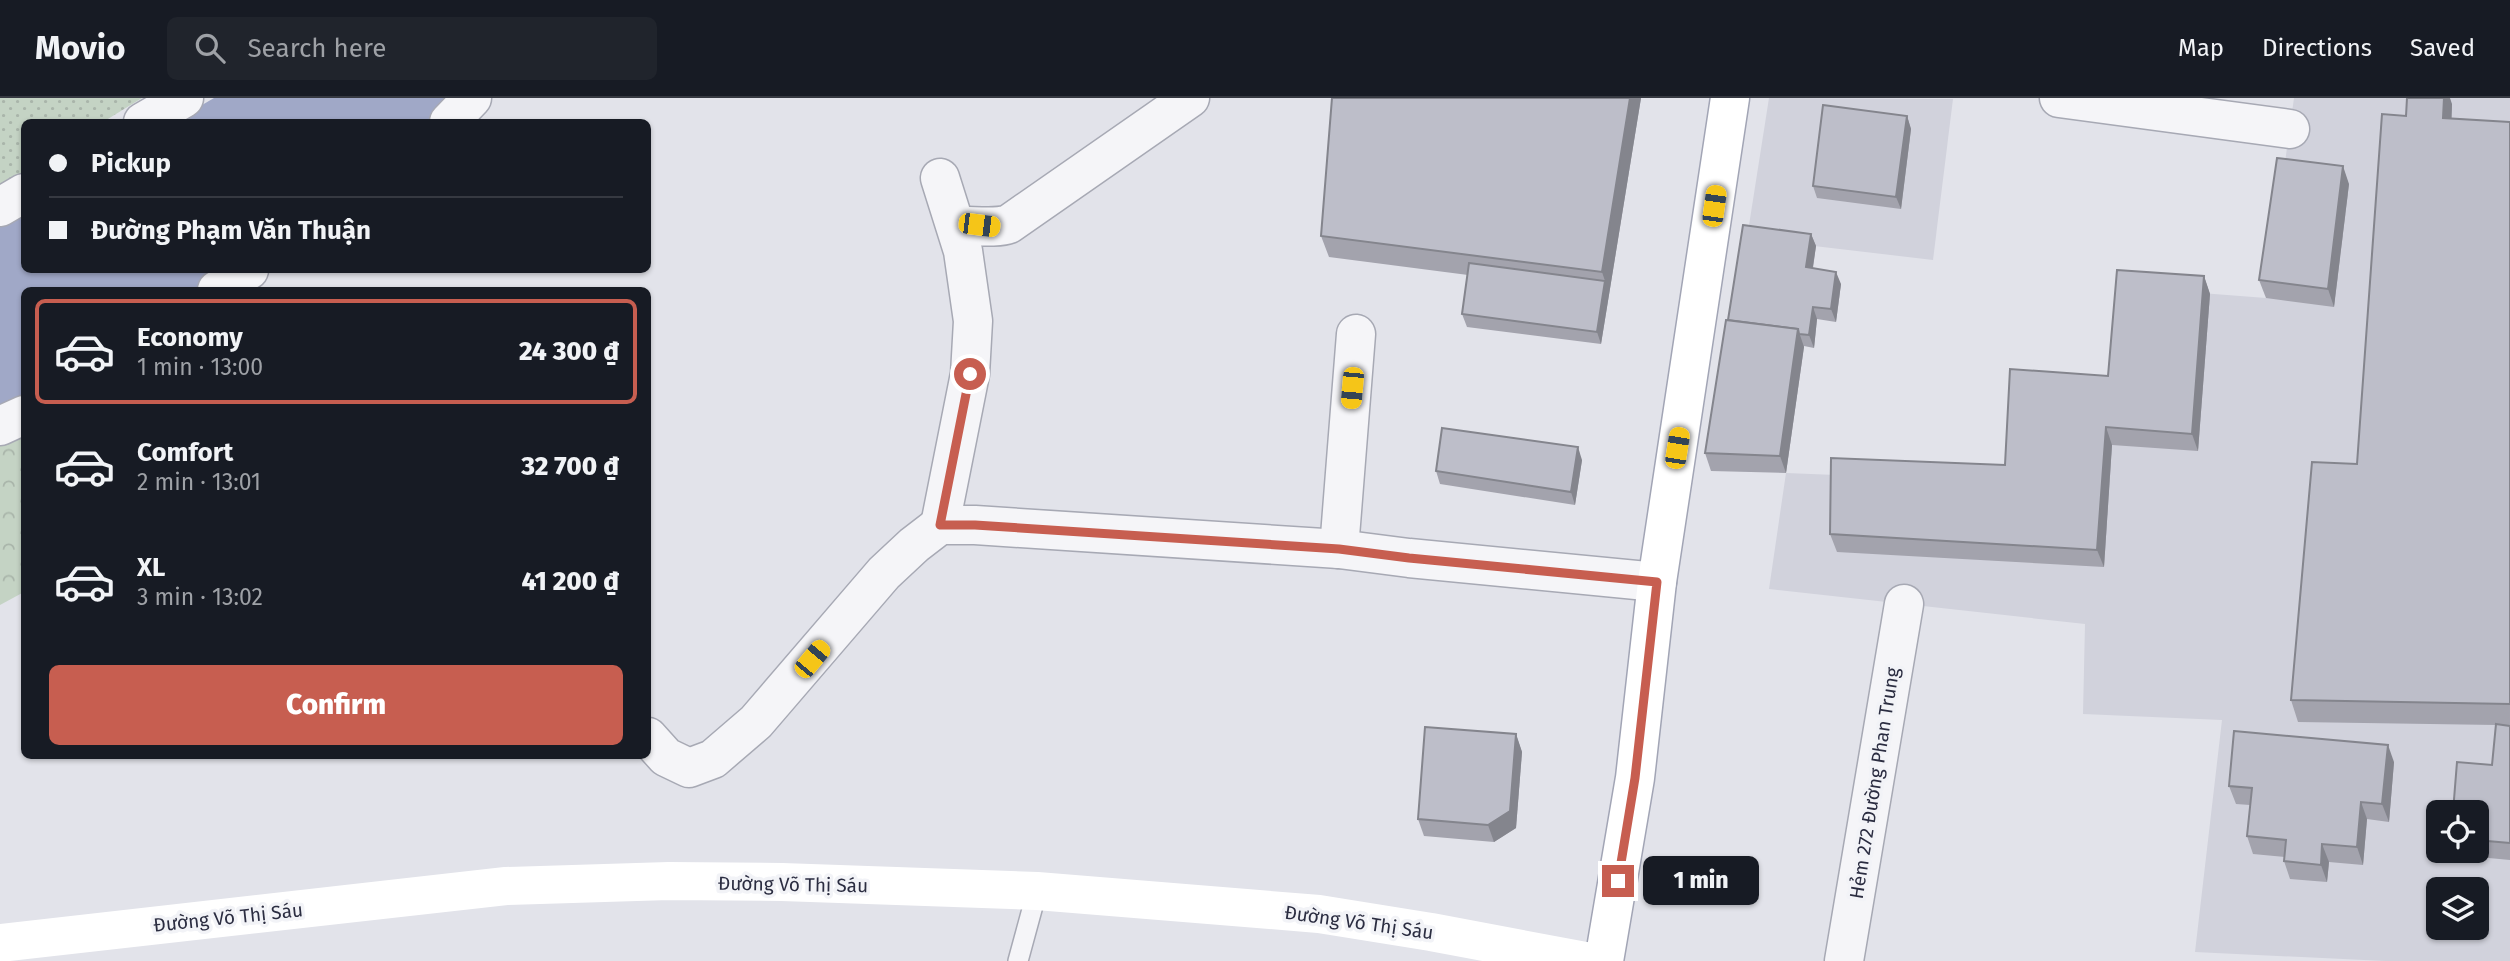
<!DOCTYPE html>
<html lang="en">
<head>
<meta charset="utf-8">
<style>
	:root { --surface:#171b24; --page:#20242c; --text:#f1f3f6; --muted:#9ea1a6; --line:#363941; --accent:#c75e50 }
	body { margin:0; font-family:"Fira Sans",sans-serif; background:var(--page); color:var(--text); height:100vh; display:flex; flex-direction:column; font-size:26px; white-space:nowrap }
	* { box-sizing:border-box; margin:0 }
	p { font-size:23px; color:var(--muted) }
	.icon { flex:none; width:38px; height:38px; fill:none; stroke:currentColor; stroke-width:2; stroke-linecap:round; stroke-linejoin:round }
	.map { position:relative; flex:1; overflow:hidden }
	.drawer { position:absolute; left:21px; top:189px; width:630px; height:472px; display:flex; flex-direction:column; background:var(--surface); border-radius:10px; box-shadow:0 2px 5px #0004 }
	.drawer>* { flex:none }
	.banner { position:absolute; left:21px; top:21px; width:630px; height:154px; border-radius:10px; box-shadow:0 2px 5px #0004; display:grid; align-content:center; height:154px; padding:0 28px; background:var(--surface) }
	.controls { position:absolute; left:2426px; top:702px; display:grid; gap:14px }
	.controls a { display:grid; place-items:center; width:63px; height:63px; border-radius:10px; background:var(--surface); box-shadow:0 2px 5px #0004; font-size:35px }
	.end { position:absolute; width:32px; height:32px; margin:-16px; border:9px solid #c75e50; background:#fff; box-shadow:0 0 0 4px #fff }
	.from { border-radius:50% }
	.bubble { position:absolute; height:49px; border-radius:10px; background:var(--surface); box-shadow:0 2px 5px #0004; font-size:23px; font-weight:800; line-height:49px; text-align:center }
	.car { position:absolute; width:21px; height:42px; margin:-21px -10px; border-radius:9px; box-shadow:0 0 5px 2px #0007; background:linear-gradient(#f5c518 24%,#345 0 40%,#f5c518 0 76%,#345 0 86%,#f5c518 0) }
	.banner b { display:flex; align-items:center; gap:24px; height:66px; font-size:26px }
	.banner b+b { border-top:2px solid var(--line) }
	.banner i { width:18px; height:18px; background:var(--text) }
	ul { padding:12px 0 0; list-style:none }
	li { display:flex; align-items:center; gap:21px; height:105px; margin:0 14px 10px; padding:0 14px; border:4px solid transparent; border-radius:10px }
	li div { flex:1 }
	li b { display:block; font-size:26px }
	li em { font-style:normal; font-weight:800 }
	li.on { border-color:var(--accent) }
	li>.icon { width:63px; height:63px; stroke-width:1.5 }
	.action { display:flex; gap:14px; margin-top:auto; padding:14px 28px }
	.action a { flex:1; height:80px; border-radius:10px; background:var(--accent); color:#fff; font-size:28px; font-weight:800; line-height:80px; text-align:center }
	header { display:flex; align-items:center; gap:42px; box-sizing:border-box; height:98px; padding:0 35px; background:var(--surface); border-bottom:2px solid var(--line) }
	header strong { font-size:33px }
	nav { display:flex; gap:38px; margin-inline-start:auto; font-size:24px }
	.search { width:490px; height:63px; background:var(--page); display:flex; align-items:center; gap:18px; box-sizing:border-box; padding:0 24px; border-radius:10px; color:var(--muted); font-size:26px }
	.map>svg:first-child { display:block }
</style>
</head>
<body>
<header>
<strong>Movio</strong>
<div class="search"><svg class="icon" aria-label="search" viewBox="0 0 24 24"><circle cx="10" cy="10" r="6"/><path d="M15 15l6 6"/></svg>Search here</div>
<nav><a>Map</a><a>Directions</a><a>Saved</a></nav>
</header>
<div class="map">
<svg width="2510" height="863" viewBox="0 0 2510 863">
	<defs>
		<pattern id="grass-dots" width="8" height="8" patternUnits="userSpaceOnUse" patternTransform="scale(1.75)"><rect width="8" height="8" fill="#c4d3c4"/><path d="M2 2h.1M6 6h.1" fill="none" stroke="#a9b5aa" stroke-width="1.8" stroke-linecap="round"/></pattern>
		<pattern id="forest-crowns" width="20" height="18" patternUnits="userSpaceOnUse" patternTransform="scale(1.75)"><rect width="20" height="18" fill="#c4d3c4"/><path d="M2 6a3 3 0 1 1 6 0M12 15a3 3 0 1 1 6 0" fill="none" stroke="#a9b5aa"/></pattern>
	</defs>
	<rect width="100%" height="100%" fill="#e2e3ea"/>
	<g fill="#d1d2dc" fill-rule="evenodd">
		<polygon points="1769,0 1953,1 1933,162 1747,140"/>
		<path d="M2294 0H2510V863H2385L2195 854 2222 622 2083 616 2085 526 1769 491 1786 375 2011 384 2115 295 2123 189 2266 200ZM2438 714H2476V752H2438ZM2438 791H2476V830H2438Z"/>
	</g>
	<polygon fill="url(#grass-dots)" points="0,0 142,0 103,24 24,24 24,73 0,88"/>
	<polygon fill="url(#forest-crowns)" points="24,334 24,494 0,507 0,344"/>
	<g fill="#a0a8c7">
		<polygon points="214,0 452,0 430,24 173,24"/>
		<polygon points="24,111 24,172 226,172 193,192 24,192 24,300 0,311 0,124"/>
	</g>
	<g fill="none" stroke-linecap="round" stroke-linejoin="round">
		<defs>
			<polyline id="service" points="1018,863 1037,793"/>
			<g id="minor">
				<polyline points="2059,0 2290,31"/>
				<polyline points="143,24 184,0"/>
				<polyline points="449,24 472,0"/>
				<polyline points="0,109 24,95"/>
				<path d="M956 128C971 127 996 131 1009 126L1190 0"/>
				<polyline points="217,192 249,172"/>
				<polyline points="0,328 24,317"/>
				<polyline points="940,427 970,276 973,223 963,153 940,80"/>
				<polyline points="1339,451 1356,236"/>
				<polyline points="648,639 666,659 689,670 713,661 756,624 884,475 914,447 940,427 975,427 1339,451 1409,460 1657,484"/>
				<polyline points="1844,863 1904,506"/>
			</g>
			<polyline id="primary" points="1604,863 1635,680 1657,484 1730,0"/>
		</defs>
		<use href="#service" stroke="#a7a9b4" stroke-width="22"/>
		<use href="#minor" stroke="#a7a9b4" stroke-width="41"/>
		<use href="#primary" stroke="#a2a5b5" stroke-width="41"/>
		<use href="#service" stroke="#f5f5f8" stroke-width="19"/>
		<use href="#minor" stroke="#f5f5f8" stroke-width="38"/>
		<polyline stroke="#fff" stroke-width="38" points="0,845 506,788 669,783 782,784 1037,793 1319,816 1431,834 1585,863"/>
		<use href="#primary" stroke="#fff" stroke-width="38"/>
	</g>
	<g fill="#a3a3ad">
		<polygon points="1641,0 1601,246 1467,229 1462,216 1468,177 1329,159 1321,138"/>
		<polygon points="2452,6 2451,20 2510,24 2510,627 2500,627 2510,628 2510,762 2457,757 2455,752 2476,752 2476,714 2492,667 2496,627 2298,624 2291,602 2357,366"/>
		<polygon points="1907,18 1911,31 1901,111 1817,100 1813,88"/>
		<polygon points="2349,86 2334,209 2266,200 2259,182"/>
		<polygon points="1811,136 1816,148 1813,170 1841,186 1836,224 1817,221 1814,250 1804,248 1786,375 1711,373 1705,355 1728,222"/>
		<polygon points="2204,178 2210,196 2198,353 2112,347 2104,469 1837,454 1830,436 2005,367 2108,278"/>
		<polygon points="1582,362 1575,407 1440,386 1436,373"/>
		<polygon points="1516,636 1522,654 1516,730 1494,744 1424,738 1418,721"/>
		<polygon points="2394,664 2389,724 2367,721 2363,767 2329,764 2327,784 2290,781 2284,763 2285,759 2253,756 2247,738 2250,707 2236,706 2229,688"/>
	</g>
	<g fill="#84858d">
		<polygon points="1630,0 1641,0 1601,246 1597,234 1605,183 1602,174"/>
		<polygon points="2444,0 2450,0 2452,6 2451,41 2443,20"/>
		<polygon points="1907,18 1911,31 1901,111 1896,99"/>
		<polygon points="2343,68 2349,86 2334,209 2328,191"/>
		<polygon points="1811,136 1816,148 1811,181 1806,169"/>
		<polygon points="1836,174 1841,186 1836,224 1831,211"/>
		<polygon points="2204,178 2210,196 2198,353 2192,336"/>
		<polygon points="1813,209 1817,221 1814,250 1809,237"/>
		<polygon points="1798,231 1804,249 1786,375 1780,358"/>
		<polygon points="2106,329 2112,347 2104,469 2097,452"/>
		<polygon points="1578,349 1582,362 1575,407 1571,394"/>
		<polygon points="1516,636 1522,654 1516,730 1494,744 1488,727"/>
		<polygon points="2388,647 2394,664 2389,724 2382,706"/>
		<polygon points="2361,704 2367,721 2363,767 2357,749"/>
		<polygon points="2322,746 2329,764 2327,784 2321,767"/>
	</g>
	<g fill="#bdbec9" stroke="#84858d" stroke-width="2">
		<polygon points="1332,0 1630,0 1602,174 1321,138"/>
		<polygon points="2407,0 2444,0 2443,20 2510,24 2510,606 2291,602 2312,364 2357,366 2382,16 2406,18"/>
		<polygon points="1823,7 1907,18 1896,99 1813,88"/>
		<polygon points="2277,60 2343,68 2328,191 2259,182"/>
		<polygon points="1743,127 1811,136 1806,169 1836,174 1831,211 1813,209 1809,237 1799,236 1798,231 1728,222"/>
		<polygon points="1469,165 1605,183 1597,234 1462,216"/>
		<polygon points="2117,172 2204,178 2192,336 2106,329 2097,452 1830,436 1831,360 2005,367 2010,271 2108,278"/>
		<polygon points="1726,222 1798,231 1780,358 1705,355"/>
		<polygon points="1442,330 1578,349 1571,394 1436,373"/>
		<polygon points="2496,626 2510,628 2510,745 2476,742 2476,714 2453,714 2457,664 2492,667"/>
		<polygon points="1425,629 1516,636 1510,713 1488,727 1418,721"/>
		<polygon points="2234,633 2388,647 2382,706 2361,704 2357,749 2322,746 2321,767 2284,763 2286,742 2247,738 2252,690 2229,688"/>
	</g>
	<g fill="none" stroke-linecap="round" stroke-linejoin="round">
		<polyline stroke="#c75e50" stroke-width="9" points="970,276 940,427 975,427 1339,451 1409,460 1657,484 1635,680 1618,783"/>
	</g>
	<g text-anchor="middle" stroke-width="7" stroke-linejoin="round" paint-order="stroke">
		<g font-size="19" fill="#2b2d41" stroke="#f2f3f7">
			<text transform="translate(1874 685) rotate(-81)" y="7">Hẻm 272 Đường Phan Trung</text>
			<text transform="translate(793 786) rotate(1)" y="7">Đường Võ Thị Sáu</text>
			<text transform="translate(228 819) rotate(-6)" y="7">Đường Võ Thị Sáu</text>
			<text transform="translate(1359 824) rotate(8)" y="7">Đường Võ Thị Sáu</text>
		</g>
	</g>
</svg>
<div class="controls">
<a><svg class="icon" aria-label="locate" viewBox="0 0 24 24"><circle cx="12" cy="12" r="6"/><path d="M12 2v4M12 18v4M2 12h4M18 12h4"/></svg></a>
<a><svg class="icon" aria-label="layers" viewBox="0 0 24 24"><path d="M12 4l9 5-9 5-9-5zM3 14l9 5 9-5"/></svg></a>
</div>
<i class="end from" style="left:970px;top:276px"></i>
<i class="end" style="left:1618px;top:783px"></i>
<div class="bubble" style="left:1643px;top:758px;width:116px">1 min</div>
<i class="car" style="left:1714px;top:108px;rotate:8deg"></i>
<i class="car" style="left:979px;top:127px;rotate:97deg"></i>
<i class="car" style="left:1352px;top:290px;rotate:185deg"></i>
<i class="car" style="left:1677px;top:350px;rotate:9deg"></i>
<i class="car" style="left:812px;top:561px;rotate:40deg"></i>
<div class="banner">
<b><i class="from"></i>Pickup</b>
<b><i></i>Đường Phạm Văn Thuận</b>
</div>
<section class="drawer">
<ul>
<li class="on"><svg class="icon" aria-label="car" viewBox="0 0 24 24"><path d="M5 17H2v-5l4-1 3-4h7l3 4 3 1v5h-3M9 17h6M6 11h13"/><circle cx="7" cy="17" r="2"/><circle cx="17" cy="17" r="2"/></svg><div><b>Economy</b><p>1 min · 13:00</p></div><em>24 300 ₫</em></li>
<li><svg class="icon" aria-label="car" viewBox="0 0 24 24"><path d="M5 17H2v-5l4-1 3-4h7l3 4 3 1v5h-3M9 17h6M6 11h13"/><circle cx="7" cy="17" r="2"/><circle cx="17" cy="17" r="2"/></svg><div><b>Comfort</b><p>2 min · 13:01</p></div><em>32 700 ₫</em></li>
<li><svg class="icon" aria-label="car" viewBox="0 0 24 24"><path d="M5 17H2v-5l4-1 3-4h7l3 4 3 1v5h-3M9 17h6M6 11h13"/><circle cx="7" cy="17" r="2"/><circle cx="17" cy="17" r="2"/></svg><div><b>XL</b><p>3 min · 13:02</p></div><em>41 200 ₫</em></li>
</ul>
<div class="action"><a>Confirm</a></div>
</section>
</div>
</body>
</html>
